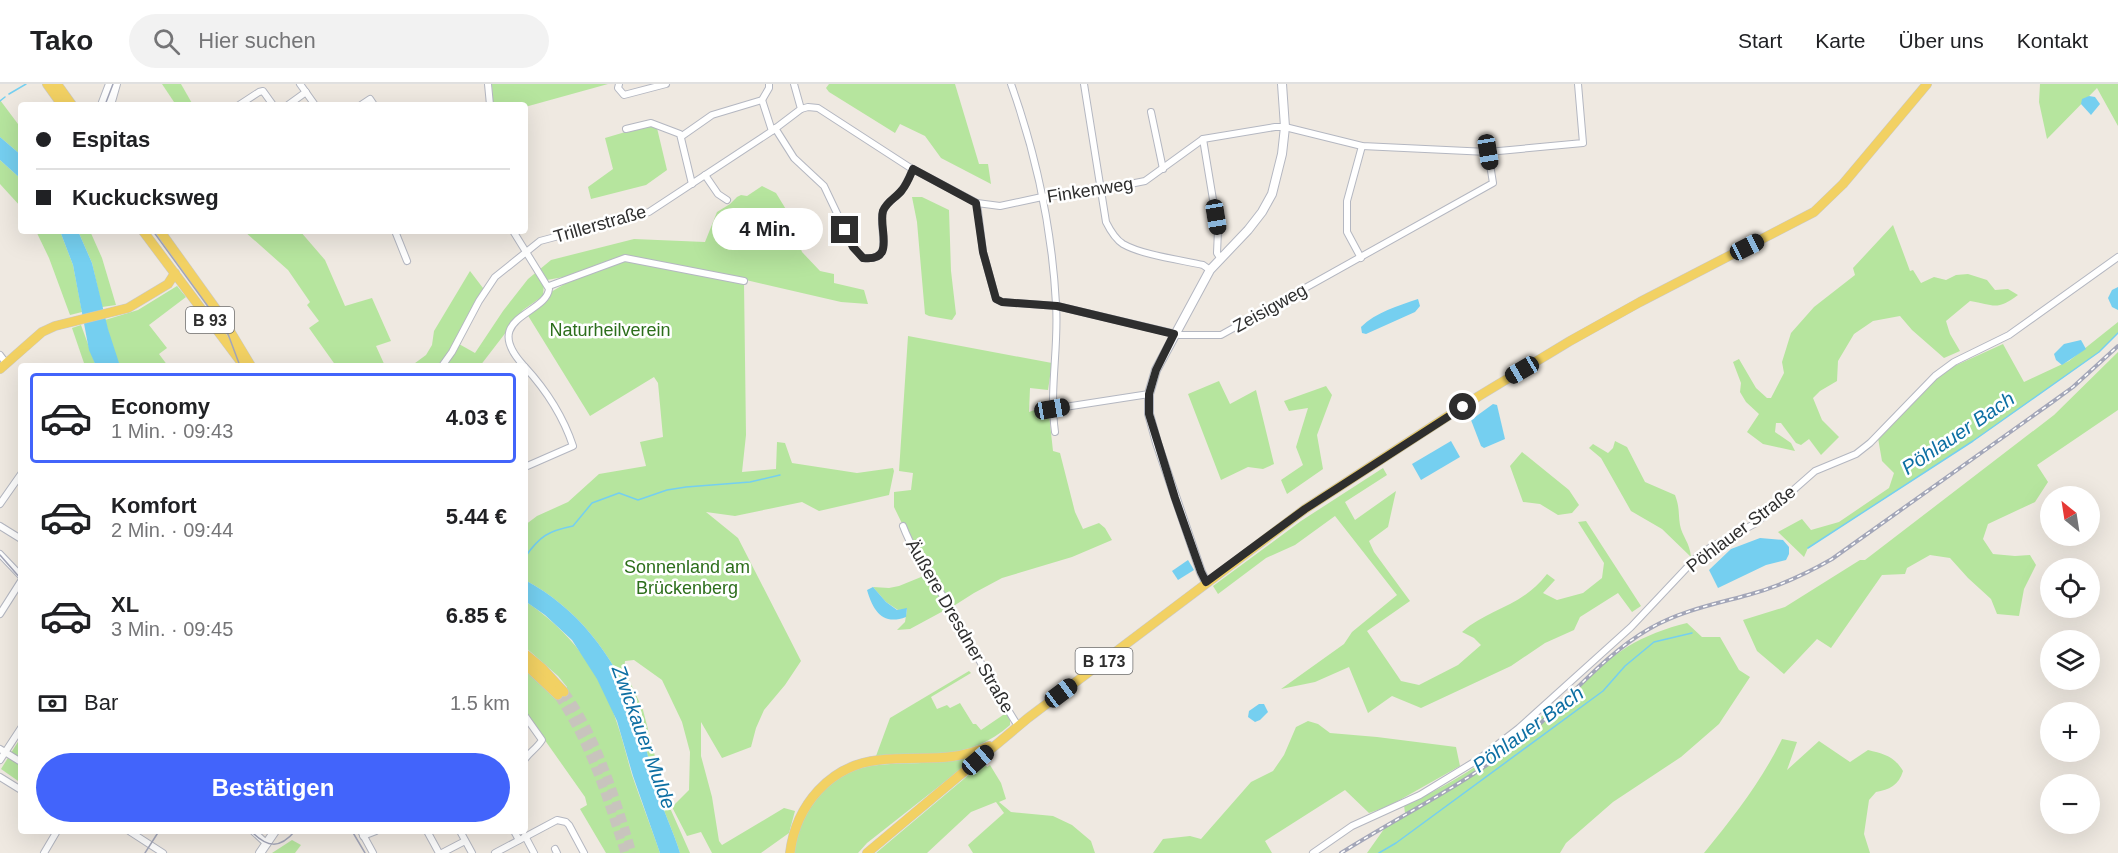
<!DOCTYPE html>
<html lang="de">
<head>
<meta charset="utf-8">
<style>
	:root { --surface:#fff; --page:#f2f2f2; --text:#202124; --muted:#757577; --line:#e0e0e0; --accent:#4264fb }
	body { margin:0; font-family:Helvetica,sans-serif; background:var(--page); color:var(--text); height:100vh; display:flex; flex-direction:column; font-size:22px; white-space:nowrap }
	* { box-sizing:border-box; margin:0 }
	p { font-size:20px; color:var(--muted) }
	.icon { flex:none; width:33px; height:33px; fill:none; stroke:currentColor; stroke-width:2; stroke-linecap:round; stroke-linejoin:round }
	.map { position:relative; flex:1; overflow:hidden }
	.sheet { position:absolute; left:18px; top:279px; width:510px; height:471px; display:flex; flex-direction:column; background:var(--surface); border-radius:6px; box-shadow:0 6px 24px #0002 }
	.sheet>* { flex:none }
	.top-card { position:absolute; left:18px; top:18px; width:510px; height:132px; border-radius:6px; box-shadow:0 6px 24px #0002; display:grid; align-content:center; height:132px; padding:0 18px; background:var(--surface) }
	.needle { width:39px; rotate:330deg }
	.buttons { position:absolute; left:2040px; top:402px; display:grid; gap:12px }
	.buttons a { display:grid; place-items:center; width:60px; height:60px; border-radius:50%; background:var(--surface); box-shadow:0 6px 24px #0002; font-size:30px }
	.end { position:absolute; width:27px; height:27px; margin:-14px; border:8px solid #2e2e2e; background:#fff; box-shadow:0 0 0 3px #fff }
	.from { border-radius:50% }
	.bubble { position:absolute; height:42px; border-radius:21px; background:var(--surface); box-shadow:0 6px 24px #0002; font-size:20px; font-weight:800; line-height:42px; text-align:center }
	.car { position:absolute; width:18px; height:36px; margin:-18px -9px; border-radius:8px; box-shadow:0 0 4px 2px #0007; background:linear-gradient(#222 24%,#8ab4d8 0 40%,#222 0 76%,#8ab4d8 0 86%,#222 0) }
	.top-card b { display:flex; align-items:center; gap:21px; height:57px; font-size:22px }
	.top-card b+b { border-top:2px solid var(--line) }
	.top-card i { width:15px; height:15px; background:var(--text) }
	ul { padding:10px 0 0; list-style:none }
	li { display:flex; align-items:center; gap:18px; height:90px; margin:0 12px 9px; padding:0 6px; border:3px solid transparent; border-radius:6px }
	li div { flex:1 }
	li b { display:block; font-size:22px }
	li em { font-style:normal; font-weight:800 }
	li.on { border-color:var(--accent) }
	li>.icon { width:54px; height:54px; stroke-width:1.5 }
	.pay { display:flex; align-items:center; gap:15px; height:66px; padding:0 18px; font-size:22px }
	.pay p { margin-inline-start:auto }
	.cta { display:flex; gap:12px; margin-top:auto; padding:12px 18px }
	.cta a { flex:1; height:69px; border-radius:36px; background:var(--accent); color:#fff; font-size:24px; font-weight:800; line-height:69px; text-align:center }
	header { display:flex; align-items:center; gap:36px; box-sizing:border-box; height:84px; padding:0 30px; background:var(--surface); border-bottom:2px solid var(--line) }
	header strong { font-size:28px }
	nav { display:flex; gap:33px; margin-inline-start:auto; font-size:21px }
	.search { width:420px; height:54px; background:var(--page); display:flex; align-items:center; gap:15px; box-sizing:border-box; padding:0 21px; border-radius:33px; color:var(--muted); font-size:22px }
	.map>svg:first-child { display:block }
</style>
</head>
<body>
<header>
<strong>Tako</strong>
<div class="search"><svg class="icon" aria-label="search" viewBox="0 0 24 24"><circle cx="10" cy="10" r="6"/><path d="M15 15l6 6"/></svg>Hier suchen</div>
<nav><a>Start</a><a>Karte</a><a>Über uns</a><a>Kontakt</a></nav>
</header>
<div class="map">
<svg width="2118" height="769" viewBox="0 0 2118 769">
	<rect width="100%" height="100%" fill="#efe9e1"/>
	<g fill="#b6e59e">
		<polygon points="162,0 181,0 193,21 176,21"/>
		<polygon points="492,0 608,0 525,23 525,21 493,21"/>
		<polygon points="829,0 955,0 979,80 988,80 991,100 941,74 925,52 900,40 895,49 829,8 826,4"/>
		<polygon points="2040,0 2118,0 2118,42 2097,4 2047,55 2039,18"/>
		<polygon points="0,16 21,44 21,71 0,53"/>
		<polygon points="649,41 657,44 667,86 646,101 591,115 588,103 613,85 605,54"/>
		<polygon points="0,76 21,95 21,123 0,100"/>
		<polygon points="762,102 776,109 787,127 802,168 820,187 834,190 834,199 864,206 868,220 841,218 746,196 627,172 569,192 547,196 544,199 543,212 523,226 480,282 411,282 426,271 432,261 434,247 470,187 486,208 459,260 475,269 503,227 528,195 551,176 634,155 705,158 717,128 730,120 737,113 741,111 747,112"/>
		<polygon points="912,113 922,113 949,126 951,187 956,230 952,236 929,232 925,230 917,138"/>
		<path d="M1893 141 1910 187 1913 186 1921 199 1934 193 1946 196 1956 191 1968 190 1987 196 1995 206 2008 205 2018 211C1997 227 1994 221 1970 217L1946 237 1950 250 1960 267 1944 274 1912 246 1900 232 1873 237 1854 250 1838 277 1837 297 1820 307 1813 314 1822 336 1839 353 1821 371 1809 355 1801 361 1796 359 1781 339H1776L1775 348 1791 359 1795 367 1763 360 1747 348 1759 330 1746 318 1740 308 1741 299 1733 278 1739 275 1756 304 1767 314H1771L1784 289 1782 278 1791 249 1814 223 1855 191 1853 184Z"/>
		<polygon points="36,147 60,147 73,181 82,228 70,231 49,174"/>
		<polygon points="78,147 90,147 102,174 116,221 102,223 92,179"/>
		<polygon points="244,147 300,147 325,176 345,222 372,214 391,257 376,262 385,282 336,282 309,244 319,237 307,221 310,218 288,186"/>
		<path d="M625 175 682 188 744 199 746 351 742 388 776 385 777 358 785 359 792 379 857 389 893 384 894 387 889 411 819 427 802 418 735 432 706 428 738 454 801 577 785 601 764 626 756 644 751 663 722 674 701 638V672L712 713 719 757 722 761 784 724 795 727 789 749 761 769H712L701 748 687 752 672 723 689 706 690 668 682 638 662 596 634 576 625 577 624 585 643 626 666 715 690 769H680C674 749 664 729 658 709 649 682 645 652 634 625 613 570 577 524 525 496V441L537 432 568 418 599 390 646 382 640 358 663 353 658 299 654 293 590 332 527 230 549 215 551 208 573 195Z"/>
		<polygon points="177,202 186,213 149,241 167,264 159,270 168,282 120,282 114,268 105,236 138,226"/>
		<polygon points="2118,238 2118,249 2099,268 1973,357 1808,464 1804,473 1778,448 1802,435 1811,446 1839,438 1889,404 1894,389 1882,377 1878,354 1937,293 1950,284 2003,260 2024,298 2069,277"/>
		<polygon points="81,241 96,282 85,282 72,244"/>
		<polygon points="908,252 1052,279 1048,306 1030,304 1029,328 1048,321 1053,367 1060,369 1075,428 1083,445 1099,439 1105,444 1112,456 1072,473 1002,494 974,509 952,523 925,477 914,464 894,423 894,408 911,406 913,389 899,387"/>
		<polygon points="2118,268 2118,326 2037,381 2048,398 2035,418 1988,440 1983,455 1993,470 2015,472 2030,471 2036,481 2024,505 2019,532 1997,530 1991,515 1968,494 1950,474 1930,471 1907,484 1905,490 1882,491 1831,564 1817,555 1784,590 1757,567 1743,536 1785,523 1860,476 1865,476 2054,331"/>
		<polygon points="1219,297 1230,320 1256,306 1274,380 1263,385 1248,383 1221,396 1188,310"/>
		<polygon points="1326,302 1332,311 1317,351 1323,385 1287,410 1281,396 1303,381 1296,363 1308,324 1289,327 1284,317"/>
		<path d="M1615 357 1627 363 1645 398 1675 411C1680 424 1678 429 1680 441 1682 452 1690 459 1691 473L1662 445 1631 427 1601 374 1589 364 1593 360 1608 369 1613 364Z"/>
		<polygon points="1522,368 1569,406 1579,421 1572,429 1558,431 1540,420 1523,418 1510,382"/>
		<path d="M1383 384 1387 391 1345 418 1355 436 1396 407 1388 443 1369 457 1374 468 1410 517 1367 547 1401 597 1419 601 1458 581 1481 561 1474 554 1462 548C1489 524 1522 523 1547 490L1555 496 1543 509 1557 516 1583 509 1602 494 1604 479 1578 438 1586 437 1641 522 1632 528 1618 509 1580 533 1574 546 1545 559 1511 582 1421 624 1392 612 1368 629 1349 583 1315 598 1281 605 1344 560 1352 548 1397 511 1335 432 1295 461 1266 474 1218 510 1213 502 1301 437Z"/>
		<polygon points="926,491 947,525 910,545 897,546 905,538 907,525 898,526 886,518 873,503 889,504 899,502"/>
		<path d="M525 517C570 547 601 588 617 639 623 656 627 674 632 691 641 717 651 743 660 769H606L580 725 587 721 585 713 525 628V586L565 607 567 603 558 592 525 563Z"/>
		<path d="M1687 539 1702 553H1720L1739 586 1750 593 1719 640 1681 673 1613 718 1566 759 1560 769H1367L1384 745 1405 729 1404 721C1452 701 1494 672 1535 638 1565 613 1594 584 1627 563 1645 552 1666 544 1687 539Z"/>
		<path d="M969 587 971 589 931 613 937 625 947 621 950 624 960 619 973 640H976L981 646 1003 631 993 614 997 612 1010 634V641C970 677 925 670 876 672L890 634Z"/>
		<polygon points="1308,637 1318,640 1330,649 1377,653 1456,663 1460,682 1389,722 1369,729 1345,706 1265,757 1272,769 1153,769 1163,755 1190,752 1201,755 1251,698 1273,687 1284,671 1296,643"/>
		<polygon points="21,653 21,699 1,685"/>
		<path d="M1782 655 1797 658 1787 686 1819 657 1850 678 1868 666C1884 670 1894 672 1903 687 1899 701 1889 706 1876 708L1869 716 1864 750 1870 769H1704C1734 732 1761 698 1782 655Z"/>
		<path d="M973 672 975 674 867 759 858 769H794C796 749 802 734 813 718 841 678 879 680 922 679 939 678 956 675 973 672Z"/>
		<polygon points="984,678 987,683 990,681 1001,699 1006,715 999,718 1011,728 1053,732 1072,741 1091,757 1095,769 973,769 968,761 1004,729 996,718 971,728 927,769 876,769"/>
		<polygon points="292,756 301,761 295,769 272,769"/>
	</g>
	<g fill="#75cff0">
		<polygon points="2089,12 2095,13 2100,20 2091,31 2081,20 2082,15"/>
		<polygon points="0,53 21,71 21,95 0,76"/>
		<polygon points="60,147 78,147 92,179 108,245 120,282 96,282 89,266 73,181"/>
		<polygon points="2118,203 2118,226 2112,223 2108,214 2112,206"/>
		<path d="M1418 215 1420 222 1415 228 1366 250 1362 249 1361 243C1376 228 1398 222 1418 215Z"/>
		<polygon points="2081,256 2086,265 2062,281 2056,276 2054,270 2064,260"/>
		<polygon points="1493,320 1497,321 1505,355 1484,364 1481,362 1471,336"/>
		<polygon points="1451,357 1460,373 1421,396 1412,380"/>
		<polygon points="1760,454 1783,456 1789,463 1789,470 1786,476 1766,481 1718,504 1709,486 1731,465"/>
		<polygon points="1188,476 1194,486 1178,496 1172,487"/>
		<path d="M525 496C577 524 613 570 634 625 645 652 649 682 658 709 664 729 674 749 680 769H660L633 692 617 637 597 595 572 556 545 531 525 517Z"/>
		<path d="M873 503 886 518 897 526 907 524 906 533C882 542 873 526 867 506Z"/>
		<polygon points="1259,620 1264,620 1268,628 1260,636 1255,638 1248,633 1249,627"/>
	</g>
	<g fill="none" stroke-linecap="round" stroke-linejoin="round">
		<g stroke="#75cff0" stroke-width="1.5">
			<polyline points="9,10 26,0"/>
			<polyline points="0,17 5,13"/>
			<polyline points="1808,464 1973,357 2099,268 2118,249"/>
			<path d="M525 473C540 452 548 447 573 442L592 419 619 409 638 416 667 406 686 403 750 398 780 391"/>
			<polyline points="1379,769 1396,759 1603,607 1625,582 1654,558 1692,549"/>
		</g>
		<g stroke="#c8c4bd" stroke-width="9" stroke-dasharray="9 4.5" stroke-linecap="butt">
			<path d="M564 608C596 650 617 718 632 769"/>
			<path d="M558 611C590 658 608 716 625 769"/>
		</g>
		<defs>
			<g id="street">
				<polyline points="300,0 315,21"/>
				<polyline points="488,0 490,21"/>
				<polyline points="619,0 618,4 624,11 666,0"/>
				<path d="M1011 0C1036 70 1052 145 1056 220 1059 263 1049 305 1055 348"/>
				<path d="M1084 0 1106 138C1110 146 1115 155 1123 160 1142 171 1181 176 1203 181L1210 186"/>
				<polyline points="762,16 772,47"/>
				<polyline points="239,21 259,8 263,7 273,21"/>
				<polyline points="288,21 306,8"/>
				<polyline points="361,21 370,15 374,21"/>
				<polyline points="801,25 808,23 818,24 909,83 977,119 1000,122 1042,113 1100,106 1145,97 1203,55 1275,43 1285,43 1362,62 1488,68 1583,59 1578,0"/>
				<polyline points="1151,28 1163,85"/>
				<path d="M775 44 794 74 824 102 853 163 863 174C897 178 877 144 883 127 887 117 896 114 902 106 907 99 910 92 913 85"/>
				<polyline points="626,45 651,39 680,50 692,100"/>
				<polyline points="682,52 712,31 762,16 769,4 769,0"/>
				<polyline points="1203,55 1218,146 1217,169 1221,175"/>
				<polyline points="705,91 718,110 727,116"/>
				<polyline points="977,119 983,168 996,215 1002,218 1057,222 1180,251 1221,251 1493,99 1488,68"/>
				<polyline points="395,147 407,177"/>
				<path d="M513 147 549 205C546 231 479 233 524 282"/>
				<polyline points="1361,174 1347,148 1347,117 1362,62"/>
				<polyline points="549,202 625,174 744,197"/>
				<polyline points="0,271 6,279"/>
				<polyline points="442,282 452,268 479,217 495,193 540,157 649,128 772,47 801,25 794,0"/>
				<path d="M525 283C547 307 563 332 573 362L525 383"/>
				<polyline points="1052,325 1149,310"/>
				<polyline points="0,420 21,390"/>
				<polyline points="0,442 21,455"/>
				<path d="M903 442C914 471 933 495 949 522 972 562 993 603 1018 642"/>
				<polyline points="0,470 21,492"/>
				<polyline points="0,530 21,497"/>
				<path d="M525 632 542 656C537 664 530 668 525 675"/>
				<polyline points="0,665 21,678"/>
				<polyline points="0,676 21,644"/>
				<polyline points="0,693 21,706"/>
				<polyline points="129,747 163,769"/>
				<polyline points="253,747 267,760"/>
				<polyline points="361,747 373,769"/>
				<polyline points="427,747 439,769"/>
				<polyline points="460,747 472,769"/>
				<polyline points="514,747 519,756"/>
				<polyline points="363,752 376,747"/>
				<polyline points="525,752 534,769"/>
				<polyline points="555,765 557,769"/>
				<polyline points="44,769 57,747"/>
				<polyline points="442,769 465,757"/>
				<polyline points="495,769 557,736 566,738 569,741 584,769"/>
				<polyline points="1313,769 1352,742 1420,711 1479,675 1519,644 1631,543 1696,474 1711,463 1756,439 1815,387 1856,370 1870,359 1935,292 1954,278 2009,251 2118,173"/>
			</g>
			<g id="secondary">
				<polyline points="102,21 110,0"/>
				<polyline points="110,21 116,0"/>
				<polyline points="1206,498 1201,488 1157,359 1149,330 1149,310 1156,286 1210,186 1248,146 1262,128 1272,110 1282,70 1285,43 1282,0"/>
				<polyline points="260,769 275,747"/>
			</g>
			<g id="primary">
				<polyline points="47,0 62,21"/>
				<polyline points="57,0 72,21"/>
				<polyline points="143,147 244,282"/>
				<polyline points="160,147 221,232 251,282"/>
				<polyline points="0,285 42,248 55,242 128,224 168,200 175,189"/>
				<polyline points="525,570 542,584 564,608"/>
				<polyline points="525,580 558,611"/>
				<path d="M790 769C796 721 830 681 879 676 920 671 949 680 989 662"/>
				<polyline points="867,769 1028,634 1305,425 1479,312 1570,257 1640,218 1814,128 1843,100 1927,0"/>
			</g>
		</defs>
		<use href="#street" stroke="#b4b7c1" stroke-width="8"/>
		<use href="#secondary" stroke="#b4b7c1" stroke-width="10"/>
		<use href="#primary" stroke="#c9c9c9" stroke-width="10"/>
		<use href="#street" stroke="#fff" stroke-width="6"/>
		<use href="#secondary" stroke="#fff" stroke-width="8"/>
		<use href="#primary" stroke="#f2d163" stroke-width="9"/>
		<g stroke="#a3a6b8" stroke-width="1.5">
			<polyline points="105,21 113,0"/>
			<polyline points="153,147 228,250 240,282"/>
			<polyline points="0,471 21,495"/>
			<path d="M251 747C267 764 280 765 295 747"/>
			<polyline points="352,747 365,769"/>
			<polyline points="145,769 159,747"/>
		</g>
		<defs>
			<path id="rail" d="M1341 769C1403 730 1470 698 1526 652 1567 618 1602 572 1649 545 1680 527 1715 520 1748 511 1777 503 1806 490 1832 475L2051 319 2073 303 2118 262"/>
		</defs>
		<use href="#rail" stroke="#a3a6b8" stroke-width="4"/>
		<use href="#rail" stroke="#fff" stroke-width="1.5" stroke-dasharray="4.5" stroke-linecap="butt"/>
	</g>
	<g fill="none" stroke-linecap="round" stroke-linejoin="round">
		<path stroke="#2e2e2e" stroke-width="8" d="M845 146 853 163 863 174C897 178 878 144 883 127 887 117 896 114 902 106 907 100 910 92 913 85L976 119 983 168 996 215 1002 218 1057 222 1174 250 1156 286 1149 310V330L1175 414 1201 488 1206 498 1305 425 1463 323"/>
	</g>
	<g text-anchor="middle" stroke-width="5" stroke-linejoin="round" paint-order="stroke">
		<g fill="#fff" stroke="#6d6d6d" stroke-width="1.5">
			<rect x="186" y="223" width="48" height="26" rx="4.5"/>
			<rect x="1075.5" y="564" width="57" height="26" rx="4.5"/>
		</g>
		<g font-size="16" font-weight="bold" fill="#2e2e2e">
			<text x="210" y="242">B 93</text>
			<text x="1104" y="583">B 173</text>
		</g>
		<g font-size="18" fill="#2e2e2e" stroke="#fff">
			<text transform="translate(1090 106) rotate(-9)" y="6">Finkenweg</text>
			<text transform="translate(600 140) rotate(-16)" y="6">Trillerstraße</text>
			<text transform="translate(1270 224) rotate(-29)" y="6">Zeisigweg</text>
			<text transform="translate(1741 445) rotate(-37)" y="6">Pöhlauer Straße</text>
			<text transform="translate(960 542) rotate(60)" y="6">Äußere Dresdner Straße</text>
		</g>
		<g font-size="18" fill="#2c6e1b" stroke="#fff">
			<text x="610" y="252">Naturheilverein</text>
			<text x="687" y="489">Sonnenland am<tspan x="687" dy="21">Brückenberg</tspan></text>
		</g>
		<g font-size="20" font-style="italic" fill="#0d6fa3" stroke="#fff">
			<text transform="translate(1958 349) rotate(-34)" y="7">Pöhlauer Bach</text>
			<text transform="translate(1528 645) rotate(-36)" y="7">Pöhlauer Bach</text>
			<text transform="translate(644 653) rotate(70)" y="7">Zwickauer Mulde</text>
		</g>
	</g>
</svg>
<div class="buttons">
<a><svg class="needle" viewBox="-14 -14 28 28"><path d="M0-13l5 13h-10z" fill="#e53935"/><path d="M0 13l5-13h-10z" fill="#757577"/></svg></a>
<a><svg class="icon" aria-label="locate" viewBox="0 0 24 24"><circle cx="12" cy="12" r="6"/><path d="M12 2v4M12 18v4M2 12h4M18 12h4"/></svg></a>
<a><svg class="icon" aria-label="layers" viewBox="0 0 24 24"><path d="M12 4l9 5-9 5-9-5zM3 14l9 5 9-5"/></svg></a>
<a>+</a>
<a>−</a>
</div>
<i class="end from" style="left:1463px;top:323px"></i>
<i class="end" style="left:845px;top:146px"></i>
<div class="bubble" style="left:712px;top:124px;width:111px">4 Min.</div>
<i class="car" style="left:1488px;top:68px;rotate:171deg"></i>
<i class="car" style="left:1216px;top:133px;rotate:171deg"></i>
<i class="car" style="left:1747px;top:163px;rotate:63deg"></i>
<i class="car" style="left:1522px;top:286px;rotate:240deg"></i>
<i class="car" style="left:1052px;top:325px;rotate:80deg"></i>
<i class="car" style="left:1061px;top:609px;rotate:53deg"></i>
<i class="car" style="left:978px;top:676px;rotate:49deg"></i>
<div class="top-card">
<b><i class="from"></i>Espitas</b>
<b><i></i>Kuckucksweg</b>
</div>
<section class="sheet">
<ul>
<li class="on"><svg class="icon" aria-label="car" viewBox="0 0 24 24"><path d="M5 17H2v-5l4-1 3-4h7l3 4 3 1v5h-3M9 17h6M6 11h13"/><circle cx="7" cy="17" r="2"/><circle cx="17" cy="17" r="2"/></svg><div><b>Economy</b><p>1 Min. · 09:43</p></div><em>4.03 €</em></li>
<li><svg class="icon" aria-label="car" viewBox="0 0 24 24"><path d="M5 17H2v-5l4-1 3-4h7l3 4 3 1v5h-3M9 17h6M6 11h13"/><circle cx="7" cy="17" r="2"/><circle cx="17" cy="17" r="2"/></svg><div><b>Komfort</b><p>2 Min. · 09:44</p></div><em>5.44 €</em></li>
<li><svg class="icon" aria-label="car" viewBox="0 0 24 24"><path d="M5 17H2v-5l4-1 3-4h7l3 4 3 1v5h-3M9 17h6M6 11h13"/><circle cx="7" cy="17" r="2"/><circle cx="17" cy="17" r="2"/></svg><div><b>XL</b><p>3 Min. · 09:45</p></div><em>6.85 €</em></li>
</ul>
<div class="pay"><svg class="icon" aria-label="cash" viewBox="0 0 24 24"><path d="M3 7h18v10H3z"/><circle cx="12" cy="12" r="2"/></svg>Bar<p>1.5 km</p></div>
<div class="cta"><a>Bestätigen</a></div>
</section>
</div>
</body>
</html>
